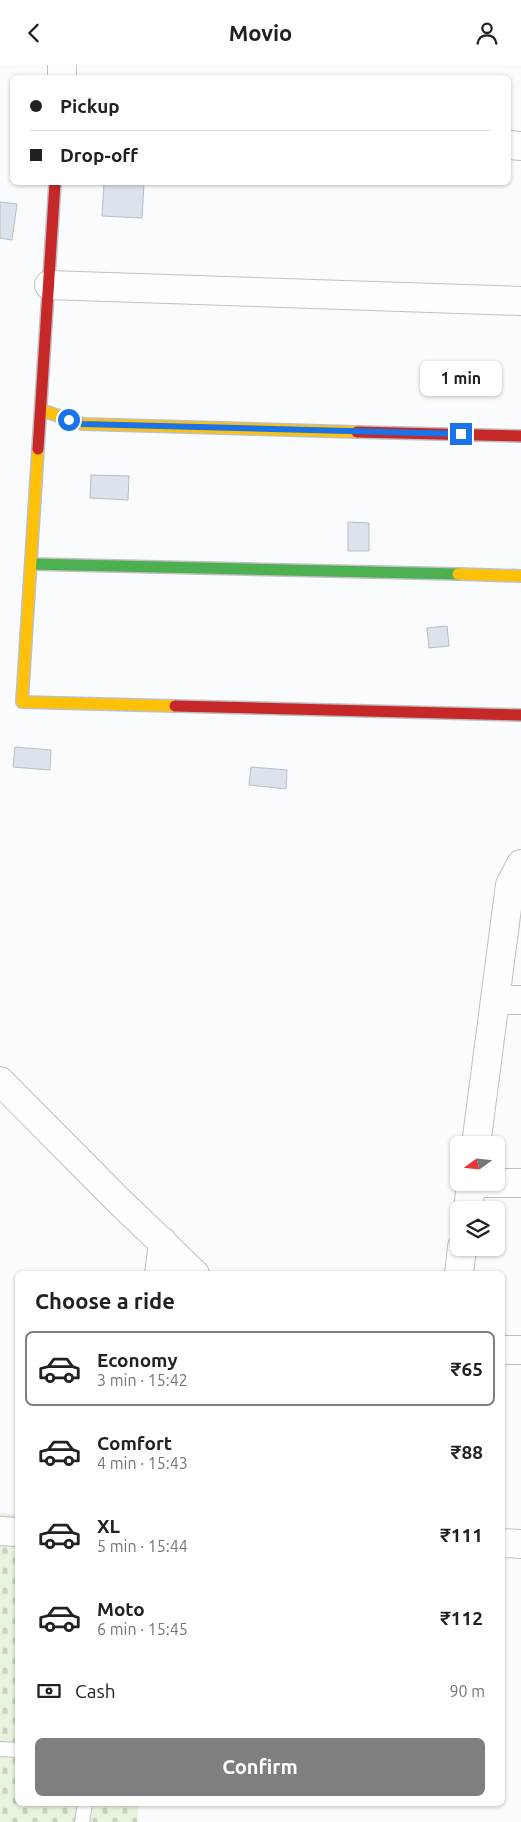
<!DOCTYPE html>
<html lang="en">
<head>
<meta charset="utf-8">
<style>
	:root { --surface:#fff; --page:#f6f6f6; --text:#202124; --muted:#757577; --line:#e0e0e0; --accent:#7d7f80 }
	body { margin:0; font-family:Ubuntu,sans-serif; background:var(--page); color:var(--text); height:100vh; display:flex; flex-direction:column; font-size:19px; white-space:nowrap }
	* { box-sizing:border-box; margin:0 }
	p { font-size:16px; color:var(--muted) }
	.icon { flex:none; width:28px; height:28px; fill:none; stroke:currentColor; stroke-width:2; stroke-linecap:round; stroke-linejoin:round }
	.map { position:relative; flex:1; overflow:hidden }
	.details { position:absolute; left:15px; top:1206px; width:490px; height:535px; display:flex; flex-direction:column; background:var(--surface); border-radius:8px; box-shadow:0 1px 4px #0004 }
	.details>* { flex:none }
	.guide { position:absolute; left:10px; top:10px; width:501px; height:110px; border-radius:8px; box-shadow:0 1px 4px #0004; display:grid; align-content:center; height:110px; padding:0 20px; background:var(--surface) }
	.needle { width:32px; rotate:255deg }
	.controls { position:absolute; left:450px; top:1071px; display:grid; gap:10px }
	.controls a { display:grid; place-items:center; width:55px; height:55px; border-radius:8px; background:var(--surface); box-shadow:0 1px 4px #0004; font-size:25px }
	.end { position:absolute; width:22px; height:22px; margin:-11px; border:6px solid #1a73e8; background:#fff; box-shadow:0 0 0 2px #fff }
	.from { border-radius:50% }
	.bubble { position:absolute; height:35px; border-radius:8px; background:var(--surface); box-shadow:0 1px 4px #0004; font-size:16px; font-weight:600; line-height:35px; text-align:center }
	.guide b { display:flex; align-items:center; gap:18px; height:48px; font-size:19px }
	.guide b+b { border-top:1px solid var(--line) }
	.guide i { width:12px; height:12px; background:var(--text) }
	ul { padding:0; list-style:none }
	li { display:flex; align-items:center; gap:15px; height:75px; margin:0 10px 8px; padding:0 10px; border:2px solid transparent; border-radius:8px }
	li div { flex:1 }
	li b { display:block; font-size:19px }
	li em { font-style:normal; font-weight:600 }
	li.active { border-color:var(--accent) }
	li>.icon { width:45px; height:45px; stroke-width:1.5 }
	h2 { padding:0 20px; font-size:22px; line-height:60px }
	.pay { display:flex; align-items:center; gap:12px; height:55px; padding:0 20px; font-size:19px }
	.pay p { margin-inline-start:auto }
	.cta { display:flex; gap:10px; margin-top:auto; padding:10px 20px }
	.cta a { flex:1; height:58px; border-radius:8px; background:var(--accent); color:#fff; font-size:20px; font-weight:600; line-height:58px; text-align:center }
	header { display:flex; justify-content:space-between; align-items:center; height:65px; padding:0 20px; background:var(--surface); font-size:22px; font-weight:600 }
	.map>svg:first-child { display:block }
</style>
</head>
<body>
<header><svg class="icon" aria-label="back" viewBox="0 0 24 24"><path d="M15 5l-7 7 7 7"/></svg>Movio<svg class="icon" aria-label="person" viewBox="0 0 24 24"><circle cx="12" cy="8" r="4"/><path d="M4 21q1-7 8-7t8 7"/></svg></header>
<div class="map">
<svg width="521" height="1757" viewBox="0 0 521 1757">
	<defs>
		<pattern id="cemetery-stones" width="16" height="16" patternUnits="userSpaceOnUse" patternTransform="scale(1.25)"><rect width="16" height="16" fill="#e8f4de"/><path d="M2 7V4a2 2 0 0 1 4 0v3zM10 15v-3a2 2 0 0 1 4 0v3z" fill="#c8d2bf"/></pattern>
	</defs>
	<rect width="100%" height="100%" fill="#f9fbfd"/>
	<polygon fill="url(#cemetery-stones)" points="0,1448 17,1450 18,1739 139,1739 137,1757 0,1757"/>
	<g fill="#dbe3ed" stroke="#bbbdbf">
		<polygon points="104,118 144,118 142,153 102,151"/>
		<polygon points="0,137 17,139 12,175 0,173"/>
		<polygon points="91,410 129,411 128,435 90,433"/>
		<polygon points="348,457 369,458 369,486 348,486"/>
		<polygon points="447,561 449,581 429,583 427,563"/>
		<polygon points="15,682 51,685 50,705 13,702"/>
		<polygon points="251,702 287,705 286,724 249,720"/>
	</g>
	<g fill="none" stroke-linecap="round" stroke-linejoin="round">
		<defs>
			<g id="lane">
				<polyline points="0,1684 18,1685"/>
				<polyline points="82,1757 85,1739"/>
			</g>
			<g id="street">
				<polyline points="62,12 62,0"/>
				<polyline points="509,80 521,81"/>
				<polyline points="49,220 521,236"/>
				<polyline points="495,935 521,935"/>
				<polyline points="0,1016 117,1134 195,1209"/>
				<polyline points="476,1080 510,820 521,799"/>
				<polyline points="485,1118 521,1118"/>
				<polyline points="468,1145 471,1118"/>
				<polyline points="159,1209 163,1177"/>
				<polyline points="459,1209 462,1182"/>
				<polyline points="502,1285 521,1285"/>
				<polyline points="0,1466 18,1467"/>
				<polyline points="502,1478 521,1479"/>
			</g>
			<polyline id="fast" points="31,499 458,509"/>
			<g id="slow">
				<polyline points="41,345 83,359 357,367"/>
				<polyline points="38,384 22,637 175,641"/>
				<polyline points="458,509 521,511"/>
			</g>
			<g id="jam">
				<polyline points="357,367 521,371"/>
				<polyline points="38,384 55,118"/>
				<polyline points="175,641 521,650"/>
			</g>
		</defs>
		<use href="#lane" stroke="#bfc0c2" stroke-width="16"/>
		<use href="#street" stroke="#bfc0c2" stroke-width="30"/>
		<use href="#fast" stroke="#bfc0c2" stroke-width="14"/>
		<use href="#slow" stroke="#bfc0c2" stroke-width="14"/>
		<use href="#jam" stroke="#bfc0c2" stroke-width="14"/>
		<use href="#lane" stroke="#fefeff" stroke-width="14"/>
		<use href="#street" stroke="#fefeff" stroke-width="28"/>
		<use href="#fast" stroke="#4caf50" stroke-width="11"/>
		<use href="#slow" stroke="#ffc107" stroke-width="11"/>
		<use href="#jam" stroke="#c62828" stroke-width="11"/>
	</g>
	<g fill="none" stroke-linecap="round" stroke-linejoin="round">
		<polyline stroke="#1a73e8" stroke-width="6" points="69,355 83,359 461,369"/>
	</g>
</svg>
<div class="controls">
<a><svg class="needle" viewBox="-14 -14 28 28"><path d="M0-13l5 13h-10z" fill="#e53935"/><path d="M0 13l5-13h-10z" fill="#757577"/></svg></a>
<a><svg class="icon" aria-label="layers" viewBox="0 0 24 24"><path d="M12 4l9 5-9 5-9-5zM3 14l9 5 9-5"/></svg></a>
</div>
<i class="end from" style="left:69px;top:355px"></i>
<i class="end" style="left:461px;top:369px"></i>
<div class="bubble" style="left:420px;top:296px;width:82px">1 min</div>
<div class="guide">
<b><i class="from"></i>Pickup</b>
<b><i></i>Drop-off</b>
</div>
<section class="details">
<h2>Choose a ride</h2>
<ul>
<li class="active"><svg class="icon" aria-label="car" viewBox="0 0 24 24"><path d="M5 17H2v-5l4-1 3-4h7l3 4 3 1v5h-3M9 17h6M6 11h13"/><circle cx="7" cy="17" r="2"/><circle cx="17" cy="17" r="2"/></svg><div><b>Economy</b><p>3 min · 15:42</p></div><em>₹65</em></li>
<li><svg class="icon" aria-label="car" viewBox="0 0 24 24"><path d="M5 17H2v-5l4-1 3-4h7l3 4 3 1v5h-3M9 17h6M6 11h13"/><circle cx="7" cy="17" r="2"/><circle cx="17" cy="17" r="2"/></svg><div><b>Comfort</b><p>4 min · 15:43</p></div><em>₹88</em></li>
<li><svg class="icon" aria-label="car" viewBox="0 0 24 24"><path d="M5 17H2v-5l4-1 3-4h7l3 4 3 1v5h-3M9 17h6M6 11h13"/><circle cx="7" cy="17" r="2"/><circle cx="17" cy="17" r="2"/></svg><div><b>XL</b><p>5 min · 15:44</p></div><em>₹111</em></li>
<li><svg class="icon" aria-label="car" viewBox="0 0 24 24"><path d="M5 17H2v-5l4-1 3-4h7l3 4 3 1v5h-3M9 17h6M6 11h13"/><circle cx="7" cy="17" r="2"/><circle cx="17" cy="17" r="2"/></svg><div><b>Moto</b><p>6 min · 15:45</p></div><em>₹112</em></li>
</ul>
<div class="pay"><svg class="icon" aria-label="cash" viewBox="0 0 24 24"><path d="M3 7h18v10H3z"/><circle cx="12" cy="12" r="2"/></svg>Cash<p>90 m</p></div>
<div class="cta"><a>Confirm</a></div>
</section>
</div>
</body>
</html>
